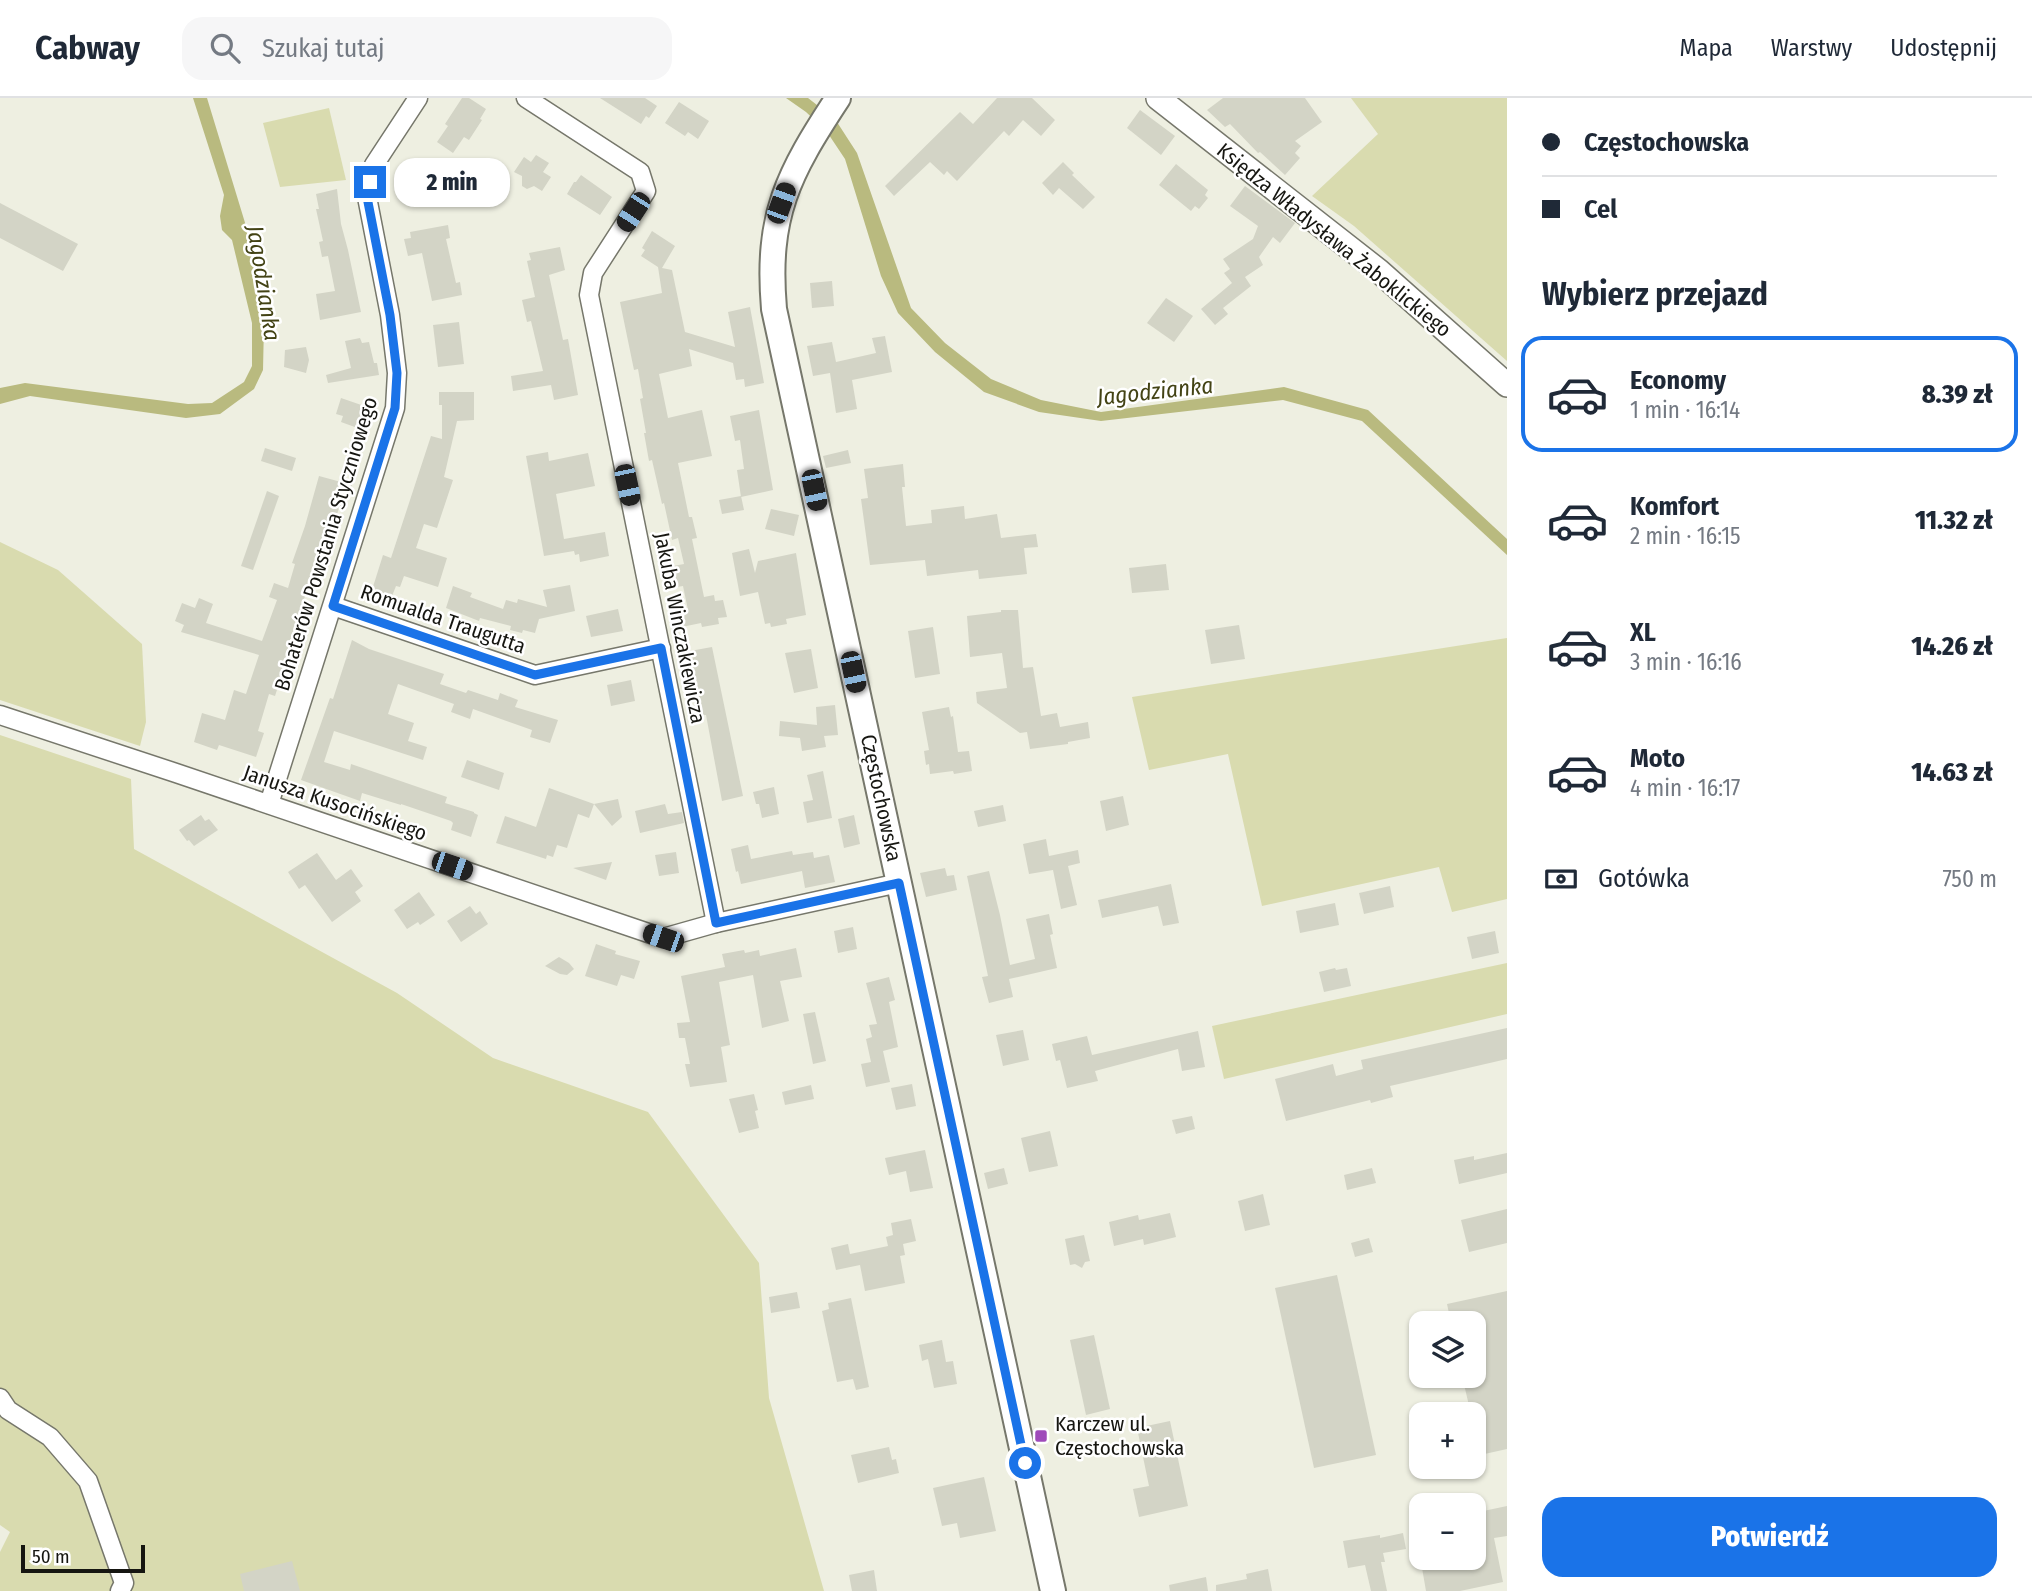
<!DOCTYPE html>
<html lang="pl">
<head>
<meta charset="utf-8">
<style>
	:root { --surface:#fff; --page:#f6f6f7; --text:#1f2937; --muted:#747a83; --line:#e0e1e3; --accent:#1a73e8 }
	body { margin:0; font-family:"Fira Sans Condensed",sans-serif; background:var(--page); color:var(--text); height:100vh; display:flex; flex-direction:column; font-size:26px; white-space:nowrap }
	* { box-sizing:border-box; margin:0 }
	p { font-size:23px; color:var(--muted) }
	.icon { flex:none; width:38px; height:38px; fill:none; stroke:currentColor; stroke-width:2; stroke-linecap:round; stroke-linejoin:round }
	.map { position:relative; flex:1; overflow:hidden }
	.drawer { display:flex; flex-direction:column; background:var(--surface); width:525px }
	.drawer>* { flex:none }
	.banner { display:grid; align-content:center; height:154px; padding:0 35px; background:var(--surface) }
	.tools { position:absolute; left:1409px; top:1213px; display:grid; gap:14px }
	.tools a { display:grid; place-items:center; width:77px; height:77px; border-radius:14px; background:var(--surface); box-shadow:0 2px 5px #0004; font-size:35px }
	.scale { position:absolute; left:21px; bottom:18px; width:124px; box-sizing:border-box; padding-left:7px; border:4px solid #161611; border-top:0; font-size:19px; line-height:24px; white-space:nowrap; color:#161611; -webkit-text-stroke:5px #fff; paint-order:stroke }
	.end { position:absolute; width:32px; height:32px; margin:-16px; border:9px solid #1a73e8; background:#fff; box-shadow:0 0 0 4px #fff }
	.from { border-radius:50% }
	.bubble { position:absolute; height:49px; border-radius:21px; background:var(--surface); box-shadow:0 2px 5px #0004; font-size:23px; font-weight:800; line-height:49px; text-align:center }
	.car { position:absolute; width:21px; height:42px; margin:-21px -10px; border-radius:9px; box-shadow:0 0 5px 2px #0007; background:linear-gradient(#222 24%,#8ab4d8 0 40%,#222 0 76%,#8ab4d8 0 86%,#222 0) }
	.banner b { display:flex; align-items:center; gap:24px; height:66px; font-size:26px }
	.banner b+b { border-top:2px solid var(--line) }
	.banner i { width:18px; height:18px; background:var(--text) }
	ul { padding:0; list-style:none }
	li { display:flex; align-items:center; gap:21px; height:116px; margin:0 14px 10px; padding:0 21px; border:4px solid transparent; border-radius:21px }
	li div { flex:1 }
	li b { display:block; font-size:26px }
	li em { font-style:normal; font-weight:800 }
	li.selected { border-color:var(--accent) }
	li>.icon { width:63px; height:63px; stroke-width:1.5 }
	h2 { padding:0 35px; font-size:32px; line-height:84px }
	.pay { display:flex; align-items:center; gap:18px; height:77px; padding:0 35px; font-size:26px }
	.pay p { margin-inline-start:auto }
	.cta { display:flex; gap:14px; margin-top:auto; padding:14px 35px }
	.cta a { flex:1; height:80px; border-radius:21px; background:var(--accent); color:#fff; font-size:28px; font-weight:800; line-height:80px; text-align:center }
	header { display:flex; align-items:center; gap:42px; box-sizing:border-box; height:98px; padding:0 35px; background:var(--surface); border-bottom:2px solid var(--line) }
	header strong { font-size:33px }
	nav { display:flex; gap:38px; margin-inline-start:auto; font-size:24px }
	.search { width:490px; height:63px; background:var(--page); display:flex; align-items:center; gap:18px; box-sizing:border-box; padding:0 24px; border-radius:21px; color:var(--muted); font-size:26px }
	main { display:flex; flex:1; min-height:0 }
	.map>svg:first-child { display:block }
</style>
</head>
<body>
<header>
<strong>Cabway</strong>
<div class="search"><svg class="icon" aria-label="search" viewBox="0 0 24 24"><circle cx="10" cy="10" r="6"/><path d="M15 15l6 6"/></svg>Szukaj tutaj</div>
<nav><a>Mapa</a><a>Warstwy</a><a>Udostępnij</a></nav>
</header>
<main>
<div class="map">
<svg width="1507" height="1493" viewBox="0 0 1507 1493">
	<rect width="100%" height="100%" fill="#eeefe1"/>
	<g fill="#d9dbaf">
		<polygon points="1351,0 1507,0 1507,263 1354,128 1312,98 1378,36"/>
		<polygon points="329,10 346,82 280,89 263,25"/>
		<polygon points="0,444 58,472 142,546 146,624 140,648 0,602"/>
		<polygon points="1507,540 1507,801 1452,814 1439,769 1262,808 1228,656 1149,672 1132,599"/>
		<polygon points="0,637 131,681 134,751 397,895 493,960 648,1014 759,1165 769,1300 824,1493 0,1493 0,1454 10,1434 0,1427"/>
		<polygon points="1507,865 1507,916 1224,981 1212,928"/>
	</g>
	<g fill="#b9ba7f">
		<polygon points="193,0 207,0 246,128 264,226 263,272 254,291 220,316 186,320 30,298 0,306 0,290 25,285 188,306 212,305 244,284 252,268 252,225 232,142 222,132 220,118 224,97"/>
		<polygon points="786,0 808,0 835,21 857,55 911,210 945,245 991,281 1041,302 1101,314 1284,289 1368,312 1507,441 1507,457 1362,323 1283,302 1101,323 1039,314 984,294 935,254 898,215 881,178 845,61 827,34 806,14"/>
	</g>
	<g fill="#d3d4c6">
		<polygon points="462,0 469,0 486,11 480,21 482,22 469,42 464,39 453,55 437,44 448,28 445,26"/>
		<polygon points="600,0 645,0 657,8 649,20 646,18 641,26"/>
		<polygon points="997,0 1032,0 1055,22 1041,38 1023,22 1009,38 1004,33 957,83 947,73 944,77 930,64 894,98 885,88 960,14 973,26"/>
		<polygon points="1223,0 1305,0 1322,24 1295,43 1301,48 1295,55 1300,60 1285,77 1260,54 1258,55 1230,26 1225,29 1207,12"/>
		<polygon points="679,4 709,23 698,41 688,34 685,38 665,25"/>
		<polygon points="1140,12 1175,38 1161,57 1127,30"/>
		<polygon points="536,57 549,65 543,74 551,79 542,93 534,88 527,91 522,88 522,78 514,74 524,59 531,64"/>
		<polygon points="481,60 497,70 476,103 460,92"/>
		<polygon points="419,63 437,74 429,87 432,89 423,103 417,98 411,99 410,94 401,88"/>
		<polygon points="1063,64 1074,75 1072,77 1095,99 1083,111 1059,90 1053,97 1042,85"/>
		<polygon points="1176,66 1208,92 1205,97 1208,100 1199,111 1195,108 1191,113 1159,87"/>
		<polygon points="581,77 612,99 600,117 567,96 574,84 576,84"/>
		<polygon points="1245,88 1295,125 1280,145 1273,139 1259,159 1263,167 1245,179 1251,188 1223,210 1228,216 1215,227 1201,211 1232,185 1224,175 1230,171 1223,161 1253,141 1258,128 1230,108"/>
		<polygon points="337,91 341,126 348,152 361,214 320,222 316,196 335,193 328,158 322,159 319,144 323,143 316,111 319,111 316,96"/>
		<polygon points="0,105 78,146 63,173 0,140"/>
		<polygon points="448,127 450,140 446,141 456,185 460,184 462,197 432,203 422,155 408,158 404,141 411,140 410,134"/>
		<polygon points="652,133 675,148 662,170 672,172 685,234 735,249 728,214 750,209 764,285 745,289 744,281 736,282 733,265 689,251 692,268 659,276 668,320 702,312 712,358 678,365 689,419 692,419 697,440 692,441 704,499 714,497 715,503 723,502 727,519 718,520 719,526 702,529 701,525 677,530 688,512 683,488 677,489 673,468 684,466 678,440 672,442 664,405 662,406 652,362 649,363 644,335 646,335 640,301 643,300 638,271 634,272 620,204 662,195 658,169 641,158 645,152 642,150"/>
		<polygon points="560,149 565,172 549,177 563,242 568,241 578,297 554,302 551,287 513,293 511,278 543,273 531,223 527,224 522,202 535,199 527,163 531,162 529,155"/>
		<polygon points="832,183 834,208 812,210 810,185"/>
		<polygon points="1166,200 1193,218 1174,244 1147,225"/>
		<polygon points="459,224 464,266 438,269 433,227"/>
		<polygon points="885,238 892,274 852,282 857,311 836,315 830,275 813,278 807,248 832,244 836,264 876,255 872,240"/>
		<polygon points="360,240 362,245 369,244 374,265 377,265 379,277 328,285 326,277 351,270 345,243"/>
		<polygon points="306,249 309,262 306,275 284,269 285,252"/>
		<polygon points="439,294 474,294 474,322 457,323 444,379 453,382 437,430 424,426 416,450 447,460 438,489 404,478 400,489 396,488 392,498 372,492 383,457 391,460 431,338 442,341 442,307 439,307"/>
		<polygon points="341,300 370,310 363,332 341,324 343,318 336,316"/>
		<polygon points="759,312 773,392 741,399 737,372 744,371 740,342 735,343 730,318"/>
		<polygon points="265,350 296,360 292,373 261,363"/>
		<polygon points="848,352 851,365 826,370 823,358"/>
		<polygon points="548,354 549,363 588,355 595,388 556,396 564,441 605,434 609,458 580,464 579,456 575,457 574,453 544,458 526,358"/>
		<polygon points="903,366 905,389 902,389 906,428 932,425 931,412 964,408 965,421 997,416 1001,440 1036,436 1038,449 1024,450 1027,476 979,481 978,472 927,478 925,462 870,467 861,401 868,400 864,371"/>
		<polygon points="319,378 352,387 345,411 339,410 316,483 311,481 292,536 301,539 294,560 288,558 275,598 269,596 258,633 264,635 256,659 219,647 217,652 194,644 202,615 225,622 234,592 246,596 259,557 181,534 184,527 175,523 182,505 195,510 199,500 213,506 206,525 262,543 277,502 269,499 274,485 288,490 295,466 292,465 305,428"/>
		<polygon points="267,393 279,398 253,472 241,468"/>
		<polygon points="741,398 744,412 722,416 719,402"/>
		<polygon points="771,411 799,417 794,438 765,431"/>
		<polygon points="749,451 755,475 758,463 796,455 806,517 786,521 787,526 771,529 770,525 765,526 758,494 740,498 732,455"/>
		<polygon points="1166,466 1169,492 1132,495 1129,470"/>
		<polygon points="570,487 575,513 539,521 535,535 523,532 522,535 510,532 511,528 480,520 479,523 446,510 453,488 472,495 470,499 503,511 506,502 517,505 518,501 547,509 543,492"/>
		<polygon points="618,511 623,533 591,539 586,518"/>
		<polygon points="1001,512 1018,512 1023,570 1033,569 1041,618 1057,615 1060,629 1088,624 1090,640 1068,644 1068,646 1030,651 1027,634 1020,635 977,605 976,594 1007,590 1002,555 970,559 967,518 1001,514"/>
		<polygon points="1239,527 1245,561 1211,566 1205,532"/>
		<polygon points="933,529 940,576 915,580 908,533"/>
		<polygon points="352,542 369,551 444,576 440,586 466,595 468,592 498,602 500,595 518,602 515,609 558,622 550,645 530,639 532,632 473,611 470,621 451,614 454,606 398,586 388,616 414,625 408,643 427,649 423,662 334,633 324,664 350,672 351,666 447,699 445,705 474,714 474,715 478,717 471,739 451,732 453,725 451,723 401,706 401,707 362,695 360,703 301,682 330,600 333,601"/>
		<polygon points="712,549 743,698 722,703 706,617 703,617 690,553"/>
		<polygon points="811,551 818,590 794,595 785,555"/>
		<polygon points="631,582 635,603 611,608 607,587"/>
		<polygon points="835,607 838,637 824,638 826,649 802,653 800,640 779,638 780,623 817,627 816,609"/>
		<polygon points="949,609 951,619 953,618 958,654 969,653 972,673 954,676 953,673 930,676 929,666 926,667 924,653 929,652 922,614"/>
		<polygon points="467,662 504,675 499,692 461,679"/>
		<polygon points="823,673 832,720 807,725 803,704 813,702 807,677"/>
		<polygon points="774,689 779,716 762,720 759,706 756,706 753,694"/>
		<polygon points="549,690 594,706 589,720 578,716 567,750 557,747 553,759 547,757 546,761 496,745 505,718 536,729"/>
		<polygon points="1123,698 1129,727 1106,733 1100,703"/>
		<polygon points="618,701 622,719 612,728 594,706"/>
		<polygon points="665,706 668,716 682,714 684,725 640,735 635,713"/>
		<polygon points="1003,707 1006,723 978,729 974,713"/>
		<polygon points="201,717 205,723 209,721 218,732 194,748 189,742 187,743 179,732"/>
		<polygon points="854,717 860,746 844,750 838,721"/>
		<polygon points="1046,741 1049,758 1078,752 1080,765 1068,768 1077,807 1061,811 1053,772 1029,776 1023,746"/>
		<polygon points="748,747 751,761 792,753 793,757 813,754 814,760 829,757 835,784 805,790 802,773 741,786 738,773 736,774 731,751"/>
		<polygon points="676,754 679,775 659,778 655,757"/>
		<polygon points="317,755 336,782 351,771 363,788 355,794 361,803 332,824 305,787 299,791 288,774"/>
		<polygon points="612,764 606,782 573,770"/>
		<polygon points="945,770 947,778 954,777 957,792 926,799 920,775"/>
		<polygon points="989,773 1000,817 1010,867 1035,861 1026,821 1049,816 1053,836 1050,837 1057,870 1009,881 1013,899 989,905 982,879 988,878 967,778"/>
		<polygon points="1171,786 1179,825 1163,828 1158,808 1102,820 1098,802"/>
		<polygon points="1390,788 1394,809 1364,816 1359,795"/>
		<polygon points="419,794 435,817 420,827 418,824 407,831 394,812"/>
		<polygon points="1335,805 1339,827 1300,835 1296,813"/>
		<polygon points="470,808 476,816 480,813 488,826 461,844 447,823"/>
		<polygon points="853,829 857,851 838,855 834,833"/>
		<polygon points="1495,833 1499,855 1472,861 1467,839"/>
		<polygon points="596,846 616,853 615,856 640,863 634,881 621,877 617,888 585,878"/>
		<polygon points="796,850 802,879 780,883 789,923 762,930 753,877 719,884 730,947 721,949 727,984 690,989 685,966 690,966 685,940 679,940 677,925 690,924 681,878 725,869 722,856 744,852 745,855 759,852 760,858"/>
		<polygon points="559,859 569,865 574,871 567,877 560,876 545,868"/>
		<polygon points="1335,870 1336,872 1347,870 1351,888 1324,894 1319,874"/>
		<polygon points="889,879 895,902 889,904 898,949 883,953 890,984 866,989 861,966 871,964 866,941 872,939 869,927 877,926 866,885"/>
		<polygon points="815,914 826,963 813,966 803,916"/>
		<polygon points="1507,930 1507,961 1390,988 1393,999 1371,1005 1370,1002 1286,1023 1275,981 1333,966 1336,978 1363,971 1361,962"/>
		<polygon points="1023,932 1029,962 1003,968 996,937"/>
		<polygon points="1198,933 1205,969 1182,973 1178,951 1095,973 1098,983 1067,990 1060,962 1056,963 1052,946 1087,938 1092,957"/>
		<polygon points="912,986 916,1008 896,1012 891,990"/>
		<polygon points="811,987 814,1001 785,1007 782,994"/>
		<polygon points="754,996 758,1012 755,1013 759,1030 739,1035 729,1001"/>
		<polygon points="1192,1018 1195,1031 1176,1036 1172,1022"/>
		<polygon points="1050,1033 1058,1068 1029,1074 1021,1040"/>
		<polygon points="925,1052 933,1090 910,1094 906,1073 889,1077 885,1060"/>
		<polygon points="1507,1055 1507,1075 1459,1086 1454,1062 1474,1058 1474,1062"/>
		<polygon points="1004,1070 1008,1086 988,1091 984,1075"/>
		<polygon points="1372,1070 1376,1085 1347,1092 1344,1077"/>
		<polygon points="1263,1096 1270,1127 1245,1133 1238,1103"/>
		<polygon points="1507,1111 1507,1145 1469,1154 1461,1122"/>
		<polygon points="1170,1115 1176,1139 1144,1147 1143,1141 1114,1148 1109,1124 1138,1117 1139,1122"/>
		<polygon points="911,1121 916,1143 903,1146 905,1157 900,1158 905,1185 865,1193 860,1167 836,1172 831,1150 848,1146 850,1156 888,1148 886,1139 893,1137 891,1125"/>
		<polygon points="1084,1137 1090,1163 1085,1164 1082,1170 1075,1166 1070,1167 1065,1141"/>
		<polygon points="1369,1140 1373,1154 1355,1159 1351,1145"/>
		<polygon points="1337,1177 1376,1357 1314,1370 1275,1190"/>
		<polygon points="1507,1193 1507,1351 1480,1357 1474,1329 1474,1316 1471,1316 1462,1278 1474,1278 1474,1225 1451,1225 1447,1206"/>
		<polygon points="797,1194 800,1210 771,1215 769,1199"/>
		<polygon points="851,1200 869,1289 856,1292 853,1281 837,1284 822,1213 829,1211 828,1205"/>
		<polygon points="1094,1237 1110,1311 1086,1317 1070,1242"/>
		<polygon points="942,1242 946,1264 953,1263 957,1286 934,1290 928,1261 922,1263 919,1247"/>
		<polygon points="1170,1323 1188,1408 1139,1419 1133,1391 1149,1388 1137,1330"/>
		<polygon points="889,1349 892,1362 896,1361 899,1375 858,1385 851,1357"/>
		<polygon points="984,1379 996,1433 960,1440 957,1425 942,1428 933,1390"/>
		<polygon points="1507,1408 1507,1438 1494,1440 1503,1484 1460,1493 1426,1493 1422,1470 1474,1460 1474,1415"/>
		<polygon points="1403,1435 1406,1451 1383,1455 1385,1464 1381,1464 1387,1493 1371,1493 1365,1467 1348,1470 1343,1443 1380,1437 1380,1440"/>
		<polygon points="292,1463 300,1493 244,1493 240,1476"/>
		<polygon points="1268,1471 1272,1493 1216,1493 1216,1487 1247,1481 1246,1476"/>
		<polygon points="874,1472 877,1493 852,1493 849,1477"/>
		<polygon points="1206,1479 1208,1493 1170,1493 1169,1487"/>
	</g>
	<g fill="none" stroke-linecap="round" stroke-linejoin="round">
		<defs>
			<g id="minor">
				<polyline points="526,0 640,74 646,93 593,175 589,197 716,825"/>
				<polyline points="333,508 535,577 661,550"/>
				<polyline points="0,617 176,675 663,840 716,825 899,785"/>
				<polyline points="269,706 395,310 397,275 390,217 367,99 374,67 418,0"/>
				<polyline points="0,1300 8,1312 50,1339 88,1383 124,1485 120,1493"/>
			</g>
			<polyline id="tertiary" points="1158,0 1379,173 1507,287"/>
			<path id="secondary" d="M838 0C788 76 766 117 774 211L1053 1493"/>
		</defs>
		<use href="#minor" stroke="#76776b" stroke-width="21"/>
		<use href="#tertiary" stroke="#76776b" stroke-width="26"/>
		<use href="#secondary" stroke="#76776b" stroke-width="28"/>
		<use href="#minor" stroke="#fff" stroke-width="18"/>
		<use href="#tertiary" stroke="#fff" stroke-width="23"/>
		<use href="#secondary" stroke="#fff" stroke-width="24"/>
	</g>
	<g fill="none" stroke-linecap="round" stroke-linejoin="round">
		<polyline stroke="#1a73e8" stroke-width="9" points="370,84 367,99 390,217 397,275 395,310 333,508 535,577 661,550 716,825 899,785 1025,1365"/>
	</g>
	<rect fill="#9f4bba" stroke="#fff" stroke-width="2.5" x="1034" y="1331" width="14" height="14" rx="3.5"/>
	<g text-anchor="middle" stroke-width="5" stroke-linejoin="round" paint-order="stroke">
		<g font-size="21" fill="#161611" stroke="#fff">
			<text transform="translate(1334 142) rotate(39)" y="7">Księdza Władysława Żaboklickiego</text>
			<text transform="translate(326 446) rotate(-73)" y="7">Bohaterów Powstania Styczniowego</text>
			<text transform="translate(443 521) rotate(19)" y="7">Romualda Traugutta</text>
			<text transform="translate(680 530) rotate(79)" y="7">Jakuba Winczakiewicza</text>
			<text transform="translate(881 700) rotate(78)" y="7">Częstochowska</text>
			<text transform="translate(335 705) rotate(19)" y="7">Janusza Kusocińskiego</text>
		</g>
		<g font-size="21" fill="#161611" stroke="#fff" text-anchor="start">
			<text x="1055" y="1333">Karczew ul.<tspan x="1055" dy="24">Częstochowska</tspan></text>
		</g>
		<g font-size="23" font-style="italic" fill="#434315" stroke="#fff">
			<text transform="translate(264 185) rotate(81)" y="8">Jagodzianka</text>
			<text transform="translate(1155 293) rotate(-6)" y="8">Jagodzianka</text>
		</g>
	</g>
</svg>
<div class="tools">
<a><svg class="icon" aria-label="layers" viewBox="0 0 24 24"><path d="M12 4l9 5-9 5-9-5zM3 14l9 5 9-5"/></svg></a>
<a>+</a>
<a>−</a>
</div>
<div class="scale">50 m</div>
<i class="end from" style="left:1025px;top:1365px"></i>
<i class="end" style="left:370px;top:84px"></i>
<div class="bubble" style="left:394px;top:60px;width:116px">2 min</div>
<i class="car" style="left:781px;top:105px;rotate:20deg"></i>
<i class="car" style="left:633px;top:114px;rotate:213deg"></i>
<i class="car" style="left:627px;top:387px;rotate:168deg"></i>
<i class="car" style="left:814px;top:392px;rotate:168deg"></i>
<i class="car" style="left:853px;top:574px;rotate:168deg"></i>
<i class="car" style="left:452px;top:768px;rotate:109deg"></i>
<i class="car" style="left:663px;top:840px;rotate:289deg"></i>
</div>
<section class="drawer">
<div class="banner">
<b><i class="from"></i>Częstochowska</b>
<b><i></i>Cel</b>
</div>
<h2>Wybierz przejazd</h2>
<ul>
<li class="selected"><svg class="icon" aria-label="car" viewBox="0 0 24 24"><path d="M5 17H2v-5l4-1 3-4h7l3 4 3 1v5h-3M9 17h6M6 11h13"/><circle cx="7" cy="17" r="2"/><circle cx="17" cy="17" r="2"/></svg><div><b>Economy</b><p>1 min · 16:14</p></div><em>8.39 zł</em></li>
<li><svg class="icon" aria-label="car" viewBox="0 0 24 24"><path d="M5 17H2v-5l4-1 3-4h7l3 4 3 1v5h-3M9 17h6M6 11h13"/><circle cx="7" cy="17" r="2"/><circle cx="17" cy="17" r="2"/></svg><div><b>Komfort</b><p>2 min · 16:15</p></div><em>11.32 zł</em></li>
<li><svg class="icon" aria-label="car" viewBox="0 0 24 24"><path d="M5 17H2v-5l4-1 3-4h7l3 4 3 1v5h-3M9 17h6M6 11h13"/><circle cx="7" cy="17" r="2"/><circle cx="17" cy="17" r="2"/></svg><div><b>XL</b><p>3 min · 16:16</p></div><em>14.26 zł</em></li>
<li><svg class="icon" aria-label="car" viewBox="0 0 24 24"><path d="M5 17H2v-5l4-1 3-4h7l3 4 3 1v5h-3M9 17h6M6 11h13"/><circle cx="7" cy="17" r="2"/><circle cx="17" cy="17" r="2"/></svg><div><b>Moto</b><p>4 min · 16:17</p></div><em>14.63 zł</em></li>
</ul>
<div class="pay"><svg class="icon" aria-label="cash" viewBox="0 0 24 24"><path d="M3 7h18v10H3z"/><circle cx="12" cy="12" r="2"/></svg>Gotówka<p>750 m</p></div>
<div class="cta"><a>Potwierdź</a></div>
</section>
</main>
</body>
</html>
